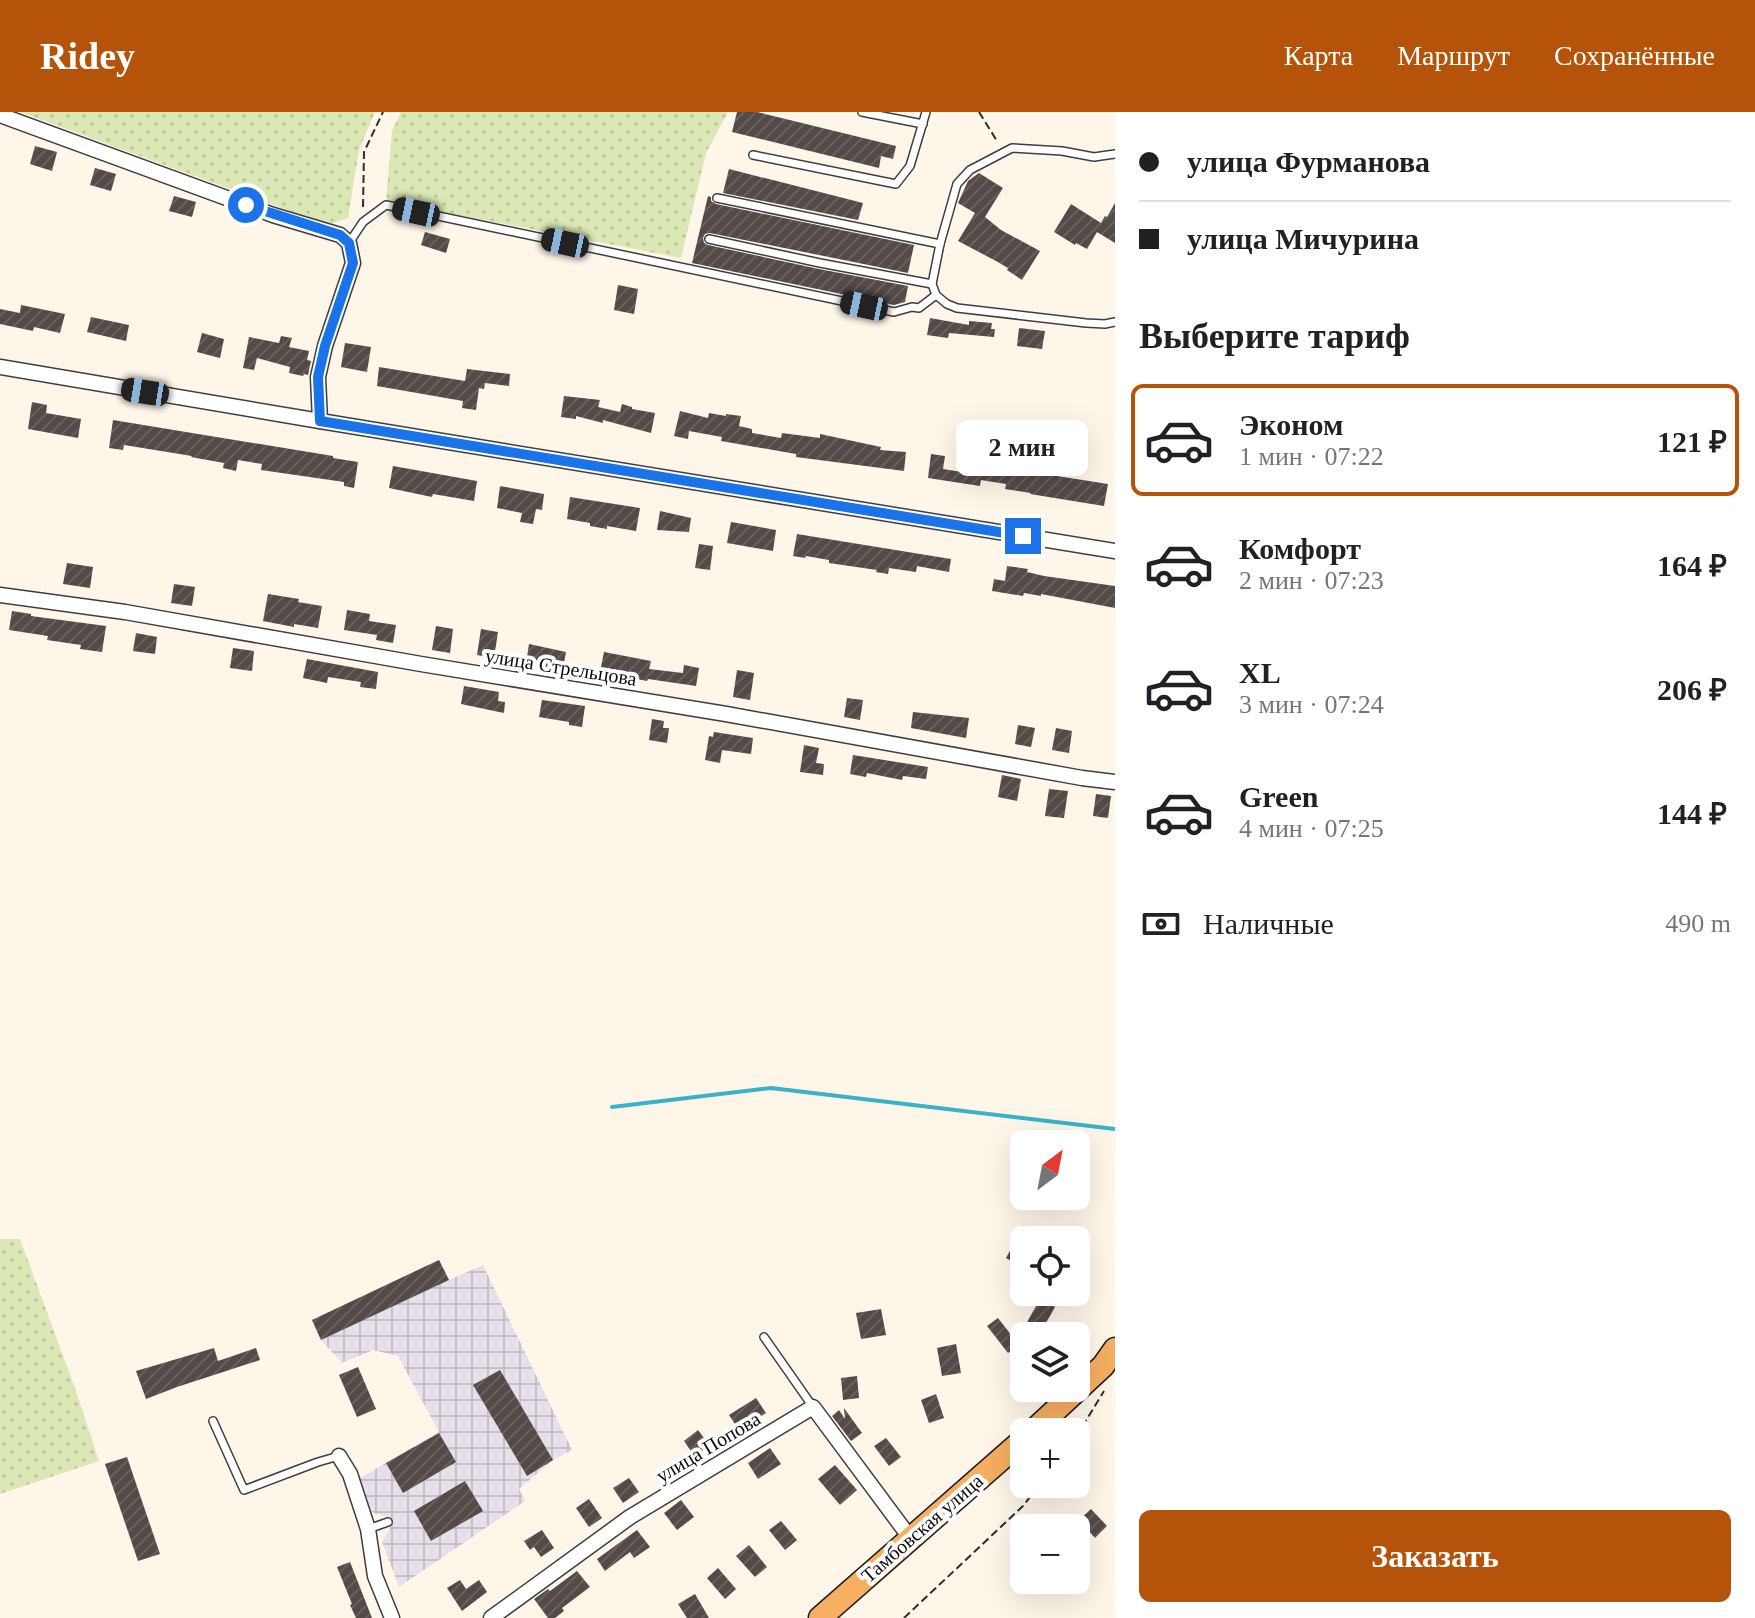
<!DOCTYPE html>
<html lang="ru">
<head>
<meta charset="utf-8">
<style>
	:root { --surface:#fff; --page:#f6f6f6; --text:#202124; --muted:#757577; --line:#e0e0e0; --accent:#b45309 }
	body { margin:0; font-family:"Times New Roman",serif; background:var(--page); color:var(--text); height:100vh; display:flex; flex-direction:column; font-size:30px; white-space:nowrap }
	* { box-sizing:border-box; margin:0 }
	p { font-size:26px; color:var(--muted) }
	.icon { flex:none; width:44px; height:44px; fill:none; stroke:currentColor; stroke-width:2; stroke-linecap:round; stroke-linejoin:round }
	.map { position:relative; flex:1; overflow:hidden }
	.drawer { display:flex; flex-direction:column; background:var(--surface); width:640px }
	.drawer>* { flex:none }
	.banner { display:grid; align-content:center; height:176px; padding:0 24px; background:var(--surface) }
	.needle { width:52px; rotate:32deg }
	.tools { position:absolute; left:1010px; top:1018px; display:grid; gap:16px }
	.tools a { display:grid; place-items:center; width:80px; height:80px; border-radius:12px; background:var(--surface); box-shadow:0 8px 32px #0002; font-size:40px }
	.end { position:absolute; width:36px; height:36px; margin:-18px; border:10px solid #1a73e8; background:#fff; box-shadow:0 0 0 4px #fff }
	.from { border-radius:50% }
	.bubble { position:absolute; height:56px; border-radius:12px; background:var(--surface); box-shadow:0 8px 32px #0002; font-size:26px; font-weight:700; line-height:56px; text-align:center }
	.car { position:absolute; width:24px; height:48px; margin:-24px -12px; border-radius:10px; box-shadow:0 0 6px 2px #0007; background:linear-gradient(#222 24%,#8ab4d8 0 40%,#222 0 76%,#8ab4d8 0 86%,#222 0) }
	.banner b { display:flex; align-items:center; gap:28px; height:76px; font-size:30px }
	.banner b+b { border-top:2px solid var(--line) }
	.banner i { width:20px; height:20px; background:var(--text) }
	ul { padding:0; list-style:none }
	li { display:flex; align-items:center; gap:24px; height:112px; margin:0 16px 12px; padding:0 8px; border:4px solid transparent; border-radius:12px }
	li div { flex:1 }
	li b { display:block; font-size:30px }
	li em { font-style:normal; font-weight:700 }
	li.selected { border-color:var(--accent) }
	li>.icon { width:72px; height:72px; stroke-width:1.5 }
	h2 { padding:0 24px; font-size:36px; line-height:96px }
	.pay { display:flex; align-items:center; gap:20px; height:88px; padding:0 24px; font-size:30px }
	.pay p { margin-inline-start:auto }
	.action { display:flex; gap:16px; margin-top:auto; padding:16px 24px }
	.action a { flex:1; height:92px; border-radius:12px; background:var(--accent); color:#fff; font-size:32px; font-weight:700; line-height:92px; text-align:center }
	header { display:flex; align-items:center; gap:48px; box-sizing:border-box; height:112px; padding:0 40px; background:var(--accent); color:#fff }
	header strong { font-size:38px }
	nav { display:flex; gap:44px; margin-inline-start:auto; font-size:28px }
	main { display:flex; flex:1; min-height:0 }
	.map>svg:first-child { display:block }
</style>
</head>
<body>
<header>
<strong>Ridey</strong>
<nav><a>Карта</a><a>Маршрут</a><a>Сохранённые</a></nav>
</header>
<main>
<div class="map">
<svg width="1115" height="1506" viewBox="0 0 1115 1506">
	<defs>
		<pattern id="industrial-grid" width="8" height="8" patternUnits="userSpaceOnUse" patternTransform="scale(2)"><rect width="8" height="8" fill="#e7dfea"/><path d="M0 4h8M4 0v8" fill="none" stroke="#c5bec7"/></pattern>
		<pattern id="garden-dots" width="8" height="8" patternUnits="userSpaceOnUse" patternTransform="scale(2)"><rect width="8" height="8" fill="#dbe8b5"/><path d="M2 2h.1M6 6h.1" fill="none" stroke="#bbc69a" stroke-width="1.8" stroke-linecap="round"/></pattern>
		<pattern id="building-hatch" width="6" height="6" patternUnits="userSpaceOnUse" patternTransform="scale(2)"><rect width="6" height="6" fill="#544a48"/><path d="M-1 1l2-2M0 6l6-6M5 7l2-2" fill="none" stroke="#68605e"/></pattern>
	</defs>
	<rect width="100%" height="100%" fill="#fff6ea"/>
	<polygon fill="url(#industrial-grid)" points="439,1148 449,1168 483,1153 572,1338 553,1348 519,1377 525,1389 399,1475 382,1430 390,1416 386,1405 369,1399 360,1366 439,1320 398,1244 373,1238 342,1251 321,1228 312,1208"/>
	<g fill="url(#garden-dots)">
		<polygon points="20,0 375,0 359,38 348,106 328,113"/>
		<polygon points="401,0 728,0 706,41 681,146 386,89 392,19"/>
		<polygon points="0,1127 20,1127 75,1276 99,1349 0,1382"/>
	</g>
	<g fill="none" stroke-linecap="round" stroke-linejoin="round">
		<polyline stroke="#39b3ca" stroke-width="4" points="612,995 771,976 1115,1017"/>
	</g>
	<g fill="url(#building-hatch)">
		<polygon points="737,0 757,0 896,34 893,47 881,44 879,56 732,20"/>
		<polygon points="35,34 57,40 52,59 30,52"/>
		<polygon points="95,56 116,62 111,79 90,73"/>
		<polygon points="729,57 863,91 858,108 723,81"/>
		<polygon points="979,61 1003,76 985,105 1001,118 1040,139 1022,168 1007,158 1008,156 996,149 958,129 975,101 958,91 968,69"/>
		<polygon points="174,84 196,90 192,105 169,99"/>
		<polygon points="708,84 711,85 711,89 716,92 914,133 908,161 710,121 705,122 703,126 704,131 708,133 819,157 908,174 905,190 894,193 692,151"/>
		<polygon points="1115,91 1115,131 1097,120 1087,137 1076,131 1075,133 1054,120 1071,92 1101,111 1105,104 1107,105"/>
		<polygon points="425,120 450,127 446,141 421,133"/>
		<polygon points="618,173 638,177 634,202 614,198"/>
		<polygon points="21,193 65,202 60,221 34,215 33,219 0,212 0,197 20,201"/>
		<polygon points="91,205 129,213 126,229 87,220"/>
		<polygon points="930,206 969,213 969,209 992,211 991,217 995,217 994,225 949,221 948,226 927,223"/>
		<polygon points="1019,216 1045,219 1042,237 1017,234"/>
		<polygon points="202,221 224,227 220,246 197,240"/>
		<polygon points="281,224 292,226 289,235 309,239 307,248 311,249 308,263 304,262 303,264 289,261 290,255 257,246 254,258 243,256 249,225 279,231"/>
		<polygon points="345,231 371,235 367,260 341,255"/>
		<polygon points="379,255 465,269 467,257 510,262 509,274 485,271 484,277 479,276 476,298 462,296 463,289 377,274"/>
		<polygon points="564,284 600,288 598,295 620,300 622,292 632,295 632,297 655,301 651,321 603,308 603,311 576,304 576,307 561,305"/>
		<polygon points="32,290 47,293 46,301 81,307 78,326 28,317"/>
		<polygon points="680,299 708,306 709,301 726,304 726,302 741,304 739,314 752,317 752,321 781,326 782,321 820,326 820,322 881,335 880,338 906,340 904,359 796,345 796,342 721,329 722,325 689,319 688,327 674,324"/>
		<polygon points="113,308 333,344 333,346 358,350 354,376 344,374 344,370 261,358 262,352 238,348 236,359 223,356 224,351 191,345 192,344 124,333 123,338 109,336"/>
		<polygon points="931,342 945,344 943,357 968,361 969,353 1008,358 1008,355 1025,357 1025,359 1108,372 1104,394 1030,382 1031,381 1005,377 1006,372 981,368 980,374 928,366"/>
		<polygon points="393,354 477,369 474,389 433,382 432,385 389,376"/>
		<polygon points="500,374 544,382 542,398 536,397 533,412 520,410 522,401 497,396"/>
		<polygon points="570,385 640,396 636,419 607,414 607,417 590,414 590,411 567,407"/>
		<polygon points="660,399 691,406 689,420 657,418"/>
		<polygon points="731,410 776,418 773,439 727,431"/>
		<polygon points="797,422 951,447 949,460 917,454 916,460 889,456 888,462 876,460 877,458 829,451 829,448 806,444 805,446 793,444"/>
		<polygon points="699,432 713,434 710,458 695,456"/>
		<polygon points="67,451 93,455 90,476 63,472"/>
		<polygon points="1007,454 1028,457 1027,460 1044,464 1115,474 1115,496 1041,482 1041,484 1024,481 1023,484 992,479 994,467 1005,469"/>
		<polygon points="174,472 195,475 192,494 171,491"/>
		<polygon points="268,482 299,487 298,490 322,494 318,516 294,512 294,515 263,509"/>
		<polygon points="347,498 370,502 369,509 396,513 393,531 376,528 377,523 344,518"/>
		<polygon points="12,499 31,502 31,504 106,514 102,540 80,537 81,533 47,528 48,524 9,518"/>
		<polygon points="436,514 453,517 450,541 432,538"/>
		<polygon points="481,517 498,520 494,546 477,543"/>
		<polygon points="136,521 157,525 155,542 133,539"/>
		<polygon points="529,532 566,540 562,561 544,558 545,555 526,551"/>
		<polygon points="233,536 254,539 252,559 230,556"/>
		<polygon points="604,540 651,549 649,557 683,561 684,553 699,556 696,574 648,567 647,569 600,560"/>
		<polygon points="307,547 378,560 376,577 360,575 361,570 328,565 327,571 303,566"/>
		<polygon points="737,558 754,561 750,588 733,585"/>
		<polygon points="464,574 499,580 498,589 505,590 504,601 461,592"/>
		<polygon points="847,586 863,588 860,608 844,605"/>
		<polygon points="542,588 585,594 582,615 569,613 569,610 539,605"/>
		<polygon points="913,600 969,606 966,626 911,616"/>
		<polygon points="652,607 664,609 663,616 669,616 667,631 649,628"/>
		<polygon points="1018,613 1035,616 1031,635 1015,632"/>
		<polygon points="1056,616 1072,619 1069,641 1052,638"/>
		<polygon points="714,620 753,626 751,642 722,638 720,651 705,648 709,624 713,625"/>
		<polygon points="804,633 819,636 816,651 824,652 823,663 800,660"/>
		<polygon points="853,643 928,655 926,667 903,664 902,668 867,661 866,665 850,662"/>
		<polygon points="1002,663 1021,667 1017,689 998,685"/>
		<polygon points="1049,677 1068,679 1064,706 1045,704"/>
		<polygon points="1096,682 1111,684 1108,706 1093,704"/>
		<polygon points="1024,1113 1024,1156 1006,1146"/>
		<polygon points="439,1148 449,1168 321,1228 312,1208"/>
		<polygon points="1040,1187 1055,1195 1041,1220 1026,1212"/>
		<polygon points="881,1197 886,1223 861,1227 856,1201"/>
		<polygon points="998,1206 1019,1233 1008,1241 987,1214"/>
		<polygon points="956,1232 961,1261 942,1264 937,1236"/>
		<polygon points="214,1236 218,1249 256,1236 260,1248 177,1275 146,1287 136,1259"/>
		<polygon points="358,1255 376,1297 357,1305 339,1263"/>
		<polygon points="500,1258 553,1348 527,1364 473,1273"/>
		<polygon points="857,1264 859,1286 843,1288 841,1266"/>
		<polygon points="936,1282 944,1306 929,1311 921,1288"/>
		<polygon points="756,1286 766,1301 739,1318 729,1303"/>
		<polygon points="844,1296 862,1321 851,1329 832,1304 839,1298 845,1307"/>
		<polygon points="698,1318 710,1334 695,1345 684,1329"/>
		<polygon points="439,1321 456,1350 403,1381 386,1351"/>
		<polygon points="886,1326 901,1345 889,1354 874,1334"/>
		<polygon points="770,1336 781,1352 758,1367 748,1351"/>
		<polygon points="127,1345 160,1442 138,1449 105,1352"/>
		<polygon points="835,1353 857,1378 840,1393 818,1367"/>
		<polygon points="629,1366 639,1380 623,1391 613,1376"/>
		<polygon points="465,1369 483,1399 431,1429 414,1399"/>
		<polygon points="589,1387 602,1406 589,1415 576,1396"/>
		<polygon points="681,1388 694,1405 677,1418 664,1401"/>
		<polygon points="1091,1397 1107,1414 1095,1426 1079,1408"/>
		<polygon points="781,1409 797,1428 785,1438 769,1418"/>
		<polygon points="542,1418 554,1436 541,1445 534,1435 530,1438 524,1429"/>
		<polygon points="637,1418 650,1435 634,1446 630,1440 605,1459 597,1447"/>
		<polygon points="749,1433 767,1455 755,1465 736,1444"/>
		<polygon points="350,1450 372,1506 356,1506 350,1493 352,1492 337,1455"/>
		<polygon points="718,1456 736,1477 725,1487 707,1466"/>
		<polygon points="577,1459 590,1475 562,1496 564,1499 555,1506 548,1506 534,1487 548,1477 550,1479"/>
		<polygon points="460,1468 466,1477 479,1468 487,1480 462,1499 447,1476"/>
		<polygon points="695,1482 709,1506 687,1506 678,1492"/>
	</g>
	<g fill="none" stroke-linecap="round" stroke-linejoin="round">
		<defs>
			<g id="service">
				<polyline points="862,0 923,12"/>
				<polyline points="1115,42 1094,45 1062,39 1012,36 970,58 957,72 940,132 932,172 936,183 947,192 957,196 1086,211 1105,212 1115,210"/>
				<polyline points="753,43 896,72 910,54 926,0"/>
				<polyline points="717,86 940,132"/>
				<polyline points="709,127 820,151 932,172"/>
				<polyline points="349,131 363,110 386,93 894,200 912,195 919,196 936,183"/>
				<polyline points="764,1225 813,1295"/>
				<polyline points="213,1309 244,1378 318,1350 339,1344"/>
				<polyline points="368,1417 388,1410"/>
			</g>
			<g id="minor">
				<polyline points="0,3 273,103 340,123 349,131 353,151 325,234 318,265 320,309"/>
				<polyline points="0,255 320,309 1115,439"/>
				<polyline points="0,483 125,500 421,552 726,602 1082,666 1115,670"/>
				<polyline points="339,1344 350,1362 368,1417 375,1464 392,1506"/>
				<polyline points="491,1506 630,1405 813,1295 911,1427"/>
			</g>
			<g id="primary">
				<polyline points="1032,1320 1103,1254 1115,1237"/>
				<polyline points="820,1506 1024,1327"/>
			</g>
		</defs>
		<use href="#service" stroke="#3e3e3e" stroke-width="10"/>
		<use href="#minor" stroke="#3e3e3e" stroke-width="17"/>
		<use href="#primary" stroke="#1c1c1c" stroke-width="25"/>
		<g stroke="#2d2d2d" stroke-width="2" stroke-dasharray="8 4" stroke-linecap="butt">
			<polyline points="979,0 997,29"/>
			<polyline points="363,95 364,40 383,0"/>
			<polyline points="1076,1325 1104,1279"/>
			<polyline points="904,1506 1023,1394 1040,1372"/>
		</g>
		<use href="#service" stroke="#fff" stroke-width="7"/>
		<use href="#minor" stroke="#fff" stroke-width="14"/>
		<use href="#primary" stroke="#f6af63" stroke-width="22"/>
	</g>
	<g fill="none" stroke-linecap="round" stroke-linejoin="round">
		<polyline stroke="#1a73e8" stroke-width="10" points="246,93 340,123 349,131 353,151 325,234 318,265 320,309 1023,424"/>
	</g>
	<g text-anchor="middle" stroke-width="8" stroke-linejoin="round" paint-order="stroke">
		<g font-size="20" fill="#0b0b0b" stroke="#fff">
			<text transform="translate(561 555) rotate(9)" y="7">улица Стрельцова</text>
			<text transform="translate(708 1335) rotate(-31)" y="7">улица Попова</text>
			<text transform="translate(922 1416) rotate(-41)" y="7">Тамбовская улица</text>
		</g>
	</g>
</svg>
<div class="tools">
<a><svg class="needle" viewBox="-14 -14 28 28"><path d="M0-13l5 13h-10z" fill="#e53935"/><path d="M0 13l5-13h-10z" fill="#757577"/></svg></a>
<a><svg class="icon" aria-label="locate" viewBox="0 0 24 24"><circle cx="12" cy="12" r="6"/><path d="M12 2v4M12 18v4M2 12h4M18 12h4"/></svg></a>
<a><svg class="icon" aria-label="layers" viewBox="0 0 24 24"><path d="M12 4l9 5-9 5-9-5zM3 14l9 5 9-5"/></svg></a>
<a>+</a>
<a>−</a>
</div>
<i class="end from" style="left:246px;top:93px"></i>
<i class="end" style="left:1023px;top:424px"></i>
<div class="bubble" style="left:956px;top:308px;width:132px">2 мин</div>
<i class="car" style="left:416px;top:100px;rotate:282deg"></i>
<i class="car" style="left:565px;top:131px;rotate:282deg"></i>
<i class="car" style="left:864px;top:194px;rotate:282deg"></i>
<i class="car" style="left:145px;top:280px;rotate:279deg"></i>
</div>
<section class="drawer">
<div class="banner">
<b><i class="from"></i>улица Фурманова</b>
<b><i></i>улица Мичурина</b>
</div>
<h2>Выберите тариф</h2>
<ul>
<li class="selected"><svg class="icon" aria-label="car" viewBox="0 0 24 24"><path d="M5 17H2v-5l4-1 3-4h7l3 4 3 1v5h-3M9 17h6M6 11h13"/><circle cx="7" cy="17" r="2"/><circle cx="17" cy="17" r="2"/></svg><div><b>Эконом</b><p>1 мин · 07:22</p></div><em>121 ₽</em></li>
<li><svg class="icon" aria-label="car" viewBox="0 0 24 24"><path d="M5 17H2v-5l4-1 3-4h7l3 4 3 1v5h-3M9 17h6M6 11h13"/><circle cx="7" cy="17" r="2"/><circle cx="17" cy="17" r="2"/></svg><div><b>Комфорт</b><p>2 мин · 07:23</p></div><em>164 ₽</em></li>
<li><svg class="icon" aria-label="car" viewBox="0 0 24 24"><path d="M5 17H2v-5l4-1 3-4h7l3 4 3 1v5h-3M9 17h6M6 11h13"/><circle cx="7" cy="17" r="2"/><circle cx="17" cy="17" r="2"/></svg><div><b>XL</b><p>3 мин · 07:24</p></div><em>206 ₽</em></li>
<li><svg class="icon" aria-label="car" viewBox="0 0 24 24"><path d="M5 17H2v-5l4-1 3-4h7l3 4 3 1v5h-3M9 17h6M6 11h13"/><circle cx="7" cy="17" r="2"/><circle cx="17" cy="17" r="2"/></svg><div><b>Green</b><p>4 мин · 07:25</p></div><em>144 ₽</em></li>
</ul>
<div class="pay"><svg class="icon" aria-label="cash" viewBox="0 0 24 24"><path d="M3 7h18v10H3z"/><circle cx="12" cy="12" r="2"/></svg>Наличные<p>490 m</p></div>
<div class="action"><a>Заказать</a></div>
</section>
</main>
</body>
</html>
